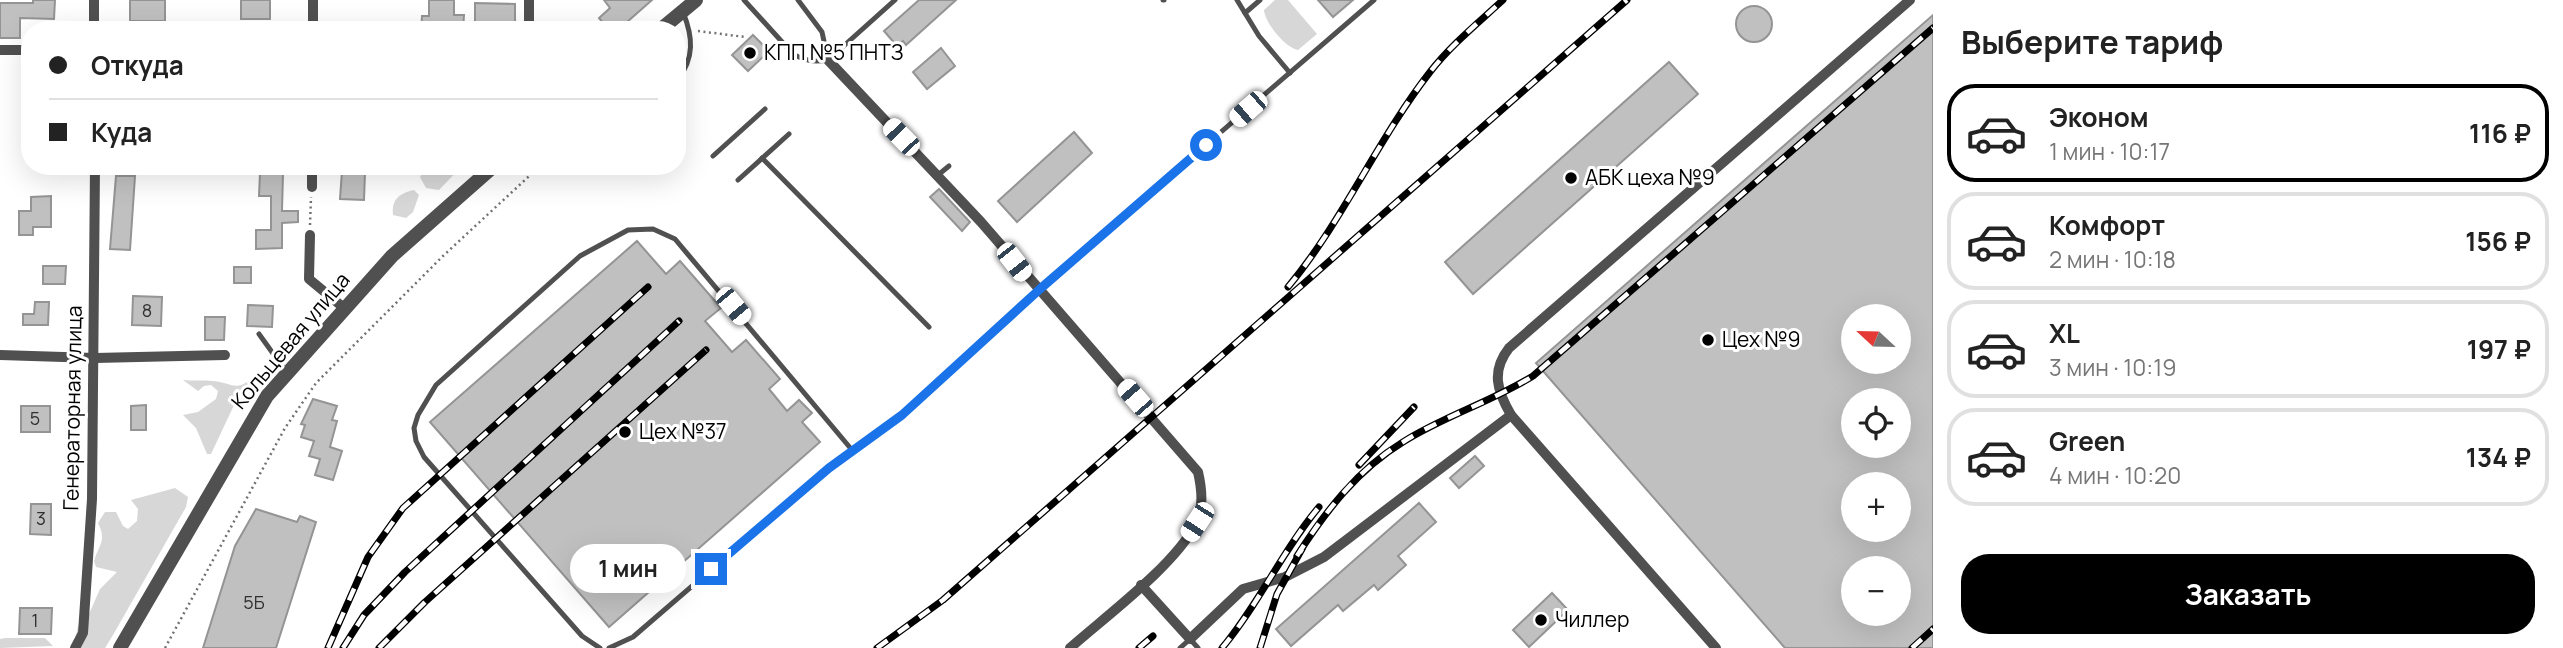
<!DOCTYPE html>
<html lang="ru">
<head>
<meta charset="utf-8">
<style>
	:root { --surface:#fff; --page:#f6f6f6; --text:#222; --muted:#767676; --line:#e0e0e0; --accent:#000 }
	body { margin:0; font-family:Manrope,sans-serif; background:var(--page); color:var(--text); height:100vh; display:flex; flex-direction:column; font-size:26px; white-space:nowrap }
	* { box-sizing:border-box; margin:0 }
	p { font-size:23px; color:var(--muted) }
	.icon { flex:none; width:38px; height:38px; fill:none; stroke:currentColor; stroke-width:2; stroke-linecap:round; stroke-linejoin:round }
	.map { position:relative; flex:1; overflow:hidden }
	.sheet { display:flex; flex-direction:column; background:var(--surface); width:630px }
	.sheet>* { flex:none }
	.guide { position:absolute; left:21px; top:21px; width:665px; height:154px; border-radius:28px; box-shadow:0 7px 28px #0002; display:grid; align-content:center; height:154px; padding:0 28px; background:var(--surface) }
	.needle { width:46px; rotate:292deg }
	.buttons { position:absolute; left:1841px; top:304px; display:grid; gap:14px }
	.buttons a { display:grid; place-items:center; width:70px; height:70px; border-radius:50%; background:var(--surface); box-shadow:0 7px 28px #0002; font-size:35px }
	.end { position:absolute; width:32px; height:32px; margin:-16px; border:9px solid #1a73e8; background:#fff; box-shadow:0 0 0 4px #fff }
	.from { border-radius:50% }
	.bubble { position:absolute; height:49px; border-radius:24px; background:var(--surface); box-shadow:0 7px 28px #0002; font-size:23px; font-weight:700; line-height:49px; text-align:center }
	.car { position:absolute; width:21px; height:42px; margin:-21px -10px; border-radius:9px; box-shadow:0 0 5px 2px #0007; background:linear-gradient(#fff 24%,#345 0 40%,#fff 0 76%,#345 0 86%,#fff 0) }
	.guide b { display:flex; align-items:center; gap:24px; height:66px; font-size:26px }
	.guide b+b { border-top:2px solid var(--line) }
	.guide i { width:18px; height:18px; background:var(--text) }
	ul { padding:0; list-style:none }
	li { display:flex; align-items:center; gap:21px; height:98px; margin:0 14px 10px; padding:0 14px; border:4px solid var(--line); border-radius:28px }
	li div { flex:1 }
	li b { display:block; font-size:26px }
	li em { font-style:normal; font-weight:700 }
	li.on { border-color:var(--accent) }
	li>.icon { width:63px; height:63px; stroke-width:1.5 }
	h2 { padding:0 28px; font-size:32px; line-height:84px }
	.action { display:flex; gap:14px; margin-top:auto; padding:14px 28px }
	.action a { flex:1; height:80px; border-radius:28px; background:var(--accent); color:#fff; font-size:28px; font-weight:700; line-height:80px; text-align:center }
	main { display:flex; flex:1; min-height:0 }
	.map>svg:first-child { display:block }
</style>
</head>
<body>
<main>
<div class="map">
<svg width="1933" height="648" viewBox="0 0 1933 648">
	<rect width="100%" height="100%" fill="#fff"/>
	<g fill="#d7d7d7">
		<path d="M1275 0H1288L1317 34 1298 50C1285 48 1265 23 1264 10Z"/>
		<polygon points="447,166 462,166 439,190 426,188 420,177 422,174"/>
		<path d="M414 190 419 195 413 212 406 218 393 215C391 199 400 193 414 190Z"/>
		<path d="M255 376 235 403 211 454H207L196 428 183 415 198 412 216 399 218 391 211 385 204 386 198 391 183 380C193 381 203 380 213 381 234 383 235 393 255 376Z"/>
		<path d="M175 488 188 497 186 507 113 635 105 648H79L75 639 78 626 89 614 100 589 117 572 96 567 94 561C99 544 107 541 98 523L105 512H116L123 526 128 529 137 521 138 509 131 500Z"/>
		<polygon points="5,638 45,638 53,646 0,648 0,639"/>
	</g>
	<g fill="#c0c0c0" stroke="#949494" stroke-width="2" fill-rule="evenodd">
		<polygon points="33,0 55,0 54,19 20,18 20,38 0,38 0,3 33,3"/>
		<rect x="130" y="0" width="35" height="21"/>
		<rect x="241" y="0" width="29" height="19"/>
		<polygon points="429,0 454,0 454,15 464,15 463,30 421,30 422,16 429,16"/>
		<polygon points="604,0 652,0 618,30 609,30 599,18 610,8"/>
		<polygon points="919,0 956,0 906,45 903,41 897,46 884,31"/>
		<polygon points="1318,0 1353,0 1333,17"/>
		<polygon points="475,3 515,4 515,30 487,30 487,23 475,23"/>
		<circle cx="1754" cy="24" r="18"/>
		<path d="M1933 15V648H1785L1536 363ZM1853 317H1899V362H1853ZM1853 401H1899V446H1853ZM1853 485H1899V530H1853ZM1853 569H1899V614H1853Z"/>
		<polygon points="753,35 769,51 748,71 732,55"/>
		<polygon points="941,48 955,66 927,89 913,72"/>
		<polygon points="1669,62 1698,94 1473,294 1445,262"/>
		<polygon points="1074,132 1092,153 1017,222 998,201"/>
		<polygon points="342,171 365,172 364,200 340,199"/>
		<polygon points="260,173 283,173 282,211 298,211 298,222 282,223 282,248 256,249 256,230 271,230 271,196 259,196"/>
		<polygon points="116,176 135,176 130,250 110,249"/>
		<polygon points="939,189 970,222 962,231 930,197"/>
		<polygon points="51,196 51,227 33,227 33,235 19,235 19,211 31,211 31,197"/>
		<polygon points="637,241 666,274 680,261 721,308 705,321 732,352 746,340 780,379 769,389 787,411 799,400 812,413 802,422 820,442 609,627 430,422"/>
		<polygon points="43,266 66,266 65,284 43,284"/>
		<rect x="234" y="267" width="17" height="16"/>
		<polygon points="133,296 162,297 161,326 132,325"/>
		<polygon points="35,302 49,302 48,325 23,325 23,314 34,314"/>
		<polygon points="248,305 273,306 272,327 247,326"/>
		<polygon points="205,317 225,317 224,340 205,340"/>
		<polygon points="313,399 337,406 332,420 337,421 330,447 342,451 333,480 315,475 320,459 309,456 314,441 301,437 305,425 301,424"/>
		<polygon points="146,405 146,430 131,430 131,406"/>
		<rect x="21" y="406" width="29" height="26"/>
		<polygon points="1475,456 1484,466 1459,488 1450,478"/>
		<polygon points="1419,503 1436,522 1398,556 1406,565 1378,590 1374,585 1343,611 1338,605 1291,646 1276,629"/>
		<polygon points="31,504 51,504 51,535 30,534"/>
		<polygon points="256,509 297,522 300,516 316,522 276,648 203,648 235,546"/>
		<polygon points="1552,593 1568,610 1529,647 1513,630"/>
		<polygon points="20,608 52,608 51,634 19,634"/>
	</g>
	<g fill="none" stroke-linecap="round" stroke-linejoin="round">
		<g stroke="#727272" stroke-width="2.5" stroke-dasharray="2 3.5" stroke-linecap="butt">
			<polyline points="698,31 745,37"/>
			<polyline points="310,225 311,197"/>
			<polyline points="165,648 285,428 316,383 443,256 540,166"/>
		</g>
		<g stroke="#505050" stroke-width="5">
			<path d="M744 0 793 54C804 61 814 62 828 60L895 0"/>
			<polyline points="798,0 822,32 828,60"/>
			<polyline points="1163,0 1164,0"/>
			<polyline points="1237,0 1259,36 1290,73"/>
			<polyline points="1245,13 1260,0"/>
			<path d="M677 81C695 58 693 37 683 12"/>
			<polyline points="713,156 765,109"/>
			<polyline points="762,158 929,327"/>
			<polyline points="938,175 949,166"/>
			<polyline points="738,180 789,134"/>
			<polyline points="259,334 287,373"/>
			<polyline points="600,648 582,636 424,457 416,441 414,428 418,415 436,385 580,256 628,230 653,229 675,239 852,450"/>
			<polyline points="609,648 633,637 829,468 902,415 1039,289 1374,0"/>
			<polyline points="1180,648 1190,639 1198,648"/>
		</g>
		<g stroke="#505050" stroke-width="10">
			<polyline points="94,0 94,30"/>
			<polyline points="313,30 313,0"/>
			<polyline points="529,30 529,0"/>
			<polyline points="0,50 30,50"/>
			<path d="M828 60 981 222 1198 472C1202 489 1204 508 1196 524 1173 567 1106 616 1070 648"/>
			<polyline points="312,187 312,166"/>
			<polyline points="310,235 309,279 344,308"/>
			<polyline points="0,355 95,358 225,355"/>
			<polyline points="1141,585 1190,639 1243,589 1285,577 1324,557 1511,415"/>
			<polyline points="75,648 83,633 92,499 95,166"/>
			<path d="M1716 648 1511 415C1497 391 1491 371 1509 348L1910 0"/>
		</g>
		<g stroke="#505050" stroke-width="14">
			<polyline points="660,30 696,0"/>
			<polyline points="120,648 267,396 392,256 494,166"/>
		</g>
		<defs>
			<g id="rail">
				<path d="M1288 287C1343 221 1377 140 1430 72 1451 45 1478 23 1503 0"/>
				<polyline points="1359,465 1414,407"/>
				<path d="M1297 556C1325 512 1357 470 1403 442 1444 416 1491 402 1533 376L1933 28"/>
				<polyline points="328,648 368,557 403,508 648,287"/>
				<polyline points="343,648 364,615 405,572 679,321"/>
				<polyline points="379,648 425,602 706,350"/>
				<polyline points="877,648 943,600 1627,0"/>
				<polyline points="1139,648 1153,636"/>
				<path d="M1222 648C1259 604 1282 551 1319 507"/>
				<polyline points="1260,648 1277,594 1302,549"/>
				<polyline points="1912,648 1933,629"/>
			</g>
		</defs>
		<use href="#rail" stroke="#000" stroke-width="7"/>
		<use href="#rail" stroke="#fff" stroke-width="4.5" stroke-dasharray="13" stroke-linecap="butt"/>
	</g>
	<g fill="none" stroke-linecap="round" stroke-linejoin="round">
		<polyline stroke="#1a73e8" stroke-width="9" points="711,569 829,468 902,415 1040,289 1206,145"/>
	</g>
	<g fill="#000" stroke="#fff" stroke-width="2.5">
		<circle cx="750" cy="53" r="7"/>
		<circle cx="1571" cy="178" r="7"/>
		<circle cx="1708" cy="340" r="7"/>
		<circle cx="625" cy="432" r="7"/>
		<circle cx="1541" cy="620" r="7"/>
	</g>
	<g text-anchor="middle" stroke-width="6" stroke-linejoin="round" paint-order="stroke">
		<g font-size="18" fill="#303030">
			<text x="147" y="317">8</text>
			<text x="35" y="425">5</text>
			<text x="41" y="525">3</text>
			<text x="254" y="609">5Б</text>
			<text x="35" y="627">1</text>
		</g>
		<g font-size="21" fill="#000" stroke="#fff" text-anchor="start">
			<text x="764" y="60">КПП №5 ПНТЗ</text>
			<text x="1585" y="185">АБК цеха №9</text>
			<text x="1722" y="347">Цех №9</text>
			<text x="639" y="439">Цех №37</text>
			<text x="1555" y="627">Чиллер</text>
		</g>
		<g font-size="21" fill="#000" stroke="#fff">
			<text transform="translate(291 341) rotate(-50)" y="7">Кольцевая улица</text>
			<text transform="translate(73 408) rotate(-89)" y="7">Генераторная улица</text>
		</g>
	</g>
</svg>
<div class="buttons">
<a><svg class="needle" viewBox="-14 -14 28 28"><path d="M0-13l5 13h-10z" fill="#e53935"/><path d="M0 13l5-13h-10z" fill="#767676"/></svg></a>
<a><svg class="icon" aria-label="locate" viewBox="0 0 24 24"><circle cx="12" cy="12" r="6"/><path d="M12 2v4M12 18v4M2 12h4M18 12h4"/></svg></a>
<a>+</a>
<a>−</a>
</div>
<i class="end from" style="left:1206px;top:145px"></i>
<i class="end" style="left:711px;top:569px"></i>
<div class="bubble" style="left:570px;top:544px;width:116px">1 мин</div>
<i class="car" style="left:1248px;top:109px;rotate:229deg"></i>
<i class="car" style="left:901px;top:137px;rotate:316deg"></i>
<i class="car" style="left:1014px;top:262px;rotate:142deg"></i>
<i class="car" style="left:733px;top:306px;rotate:140deg"></i>
<i class="car" style="left:1135px;top:398px;rotate:319deg"></i>
<i class="car" style="left:1197px;top:522px;rotate:213deg"></i>
<div class="guide">
<b><i class="from"></i>Откуда</b>
<b><i></i>Куда</b>
</div>
</div>
<section class="sheet">
<h2>Выберите тариф</h2>
<ul>
<li class="on"><svg class="icon" aria-label="car" viewBox="0 0 24 24"><path d="M5 17H2v-5l4-1 3-4h7l3 4 3 1v5h-3M9 17h6M6 11h13"/><circle cx="7" cy="17" r="2"/><circle cx="17" cy="17" r="2"/></svg><div><b>Эконом</b><p>1 мин · 10:17</p></div><em>116 ₽</em></li>
<li><svg class="icon" aria-label="car" viewBox="0 0 24 24"><path d="M5 17H2v-5l4-1 3-4h7l3 4 3 1v5h-3M9 17h6M6 11h13"/><circle cx="7" cy="17" r="2"/><circle cx="17" cy="17" r="2"/></svg><div><b>Комфорт</b><p>2 мин · 10:18</p></div><em>156 ₽</em></li>
<li><svg class="icon" aria-label="car" viewBox="0 0 24 24"><path d="M5 17H2v-5l4-1 3-4h7l3 4 3 1v5h-3M9 17h6M6 11h13"/><circle cx="7" cy="17" r="2"/><circle cx="17" cy="17" r="2"/></svg><div><b>XL</b><p>3 мин · 10:19</p></div><em>197 ₽</em></li>
<li><svg class="icon" aria-label="car" viewBox="0 0 24 24"><path d="M5 17H2v-5l4-1 3-4h7l3 4 3 1v5h-3M9 17h6M6 11h13"/><circle cx="7" cy="17" r="2"/><circle cx="17" cy="17" r="2"/></svg><div><b>Green</b><p>4 мин · 10:20</p></div><em>134 ₽</em></li>
</ul>
<div class="action"><a>Заказать</a></div>
</section>
</main>
</body>
</html>
